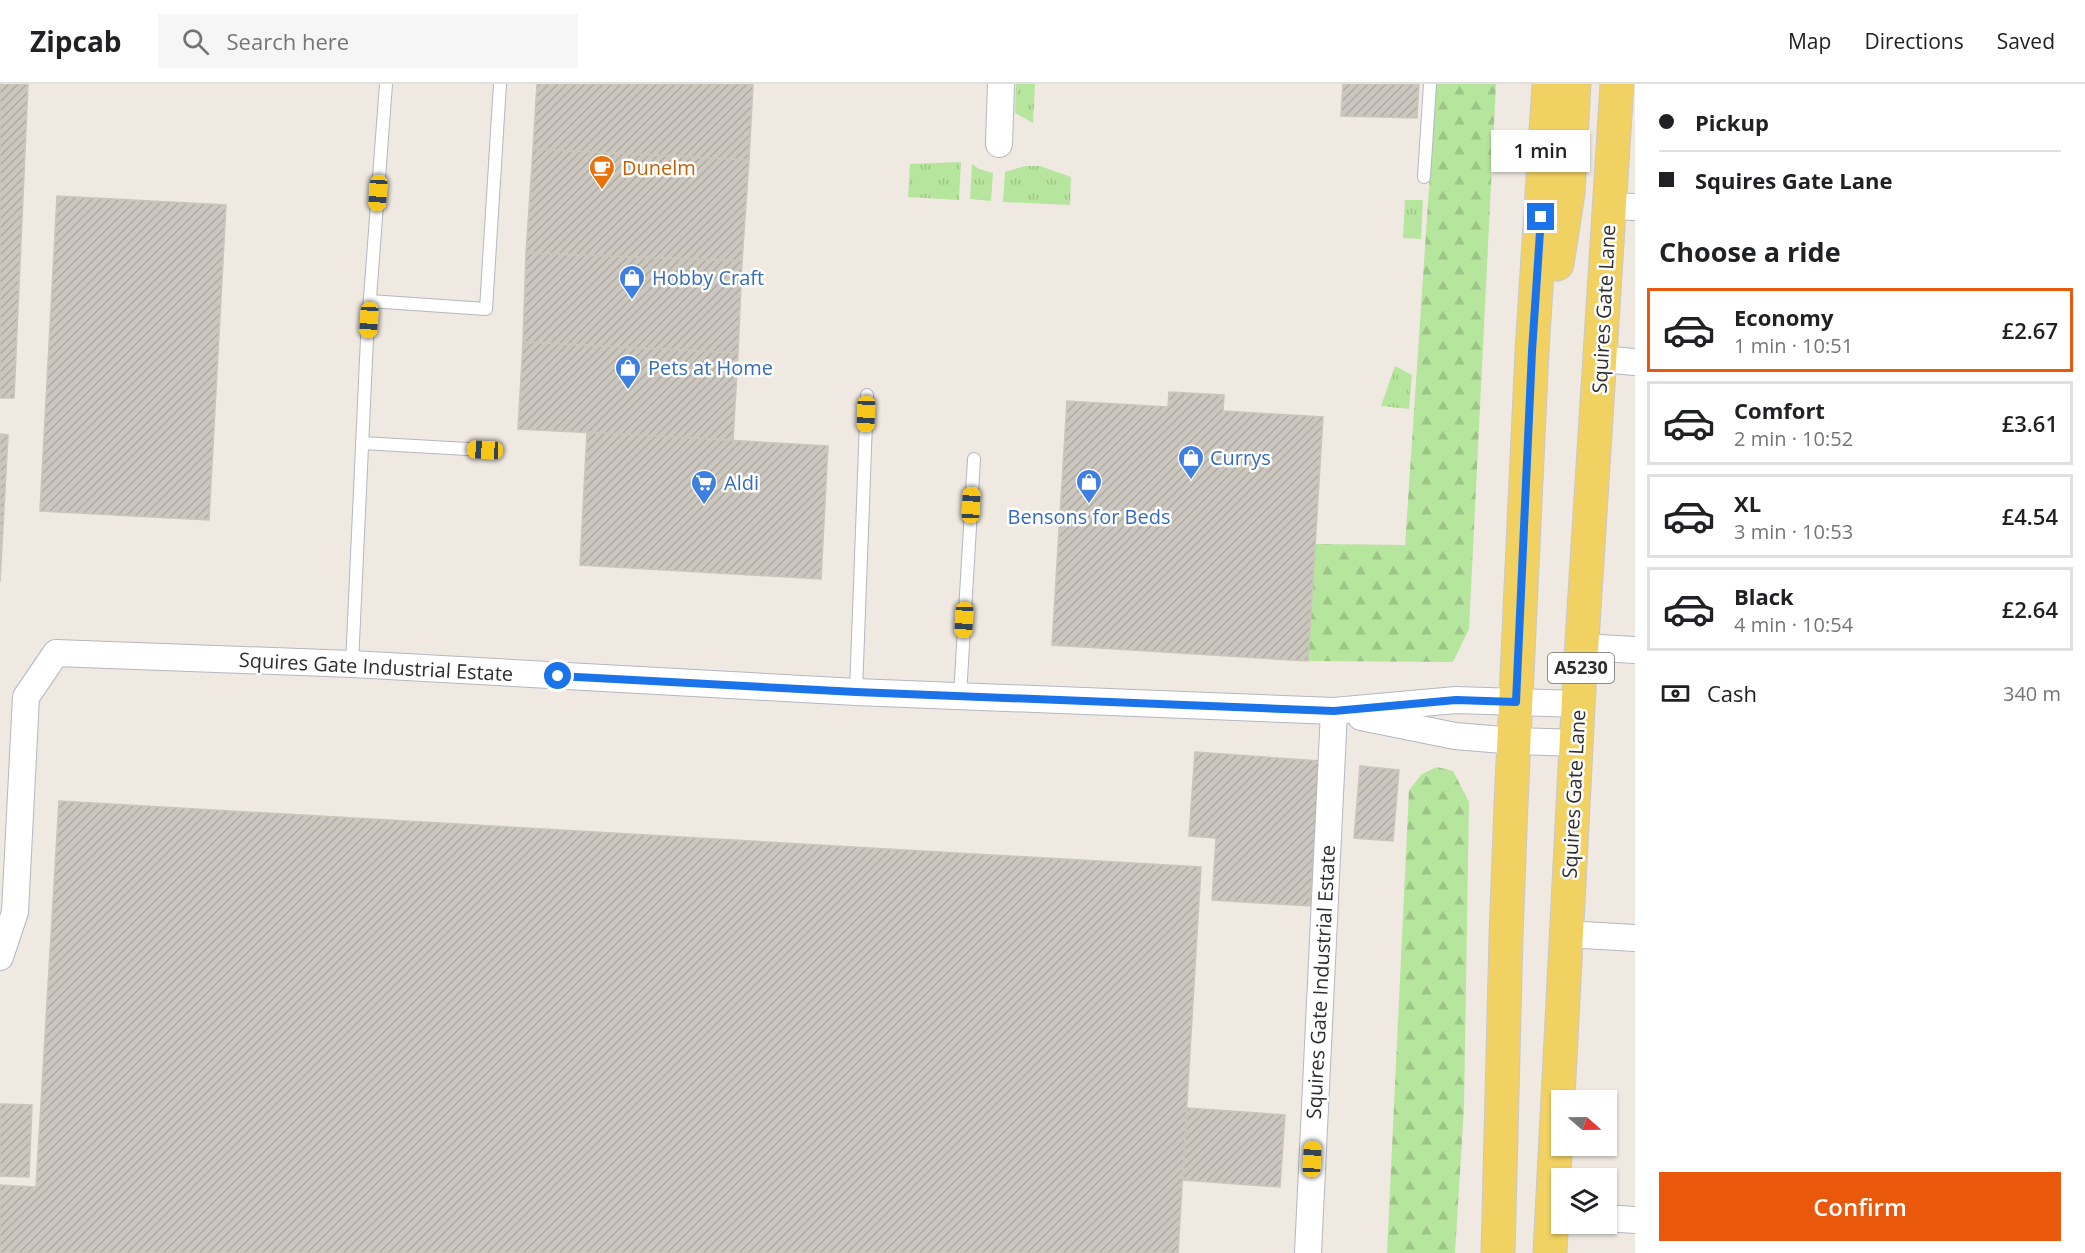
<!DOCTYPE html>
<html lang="en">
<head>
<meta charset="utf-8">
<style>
	:root { --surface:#fff; --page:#f6f6f6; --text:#202124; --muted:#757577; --line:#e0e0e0; --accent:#ea580c }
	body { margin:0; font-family:"Open Sans",sans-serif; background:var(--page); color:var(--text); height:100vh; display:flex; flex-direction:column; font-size:22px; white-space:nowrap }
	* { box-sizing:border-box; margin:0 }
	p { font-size:20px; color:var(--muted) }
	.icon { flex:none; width:33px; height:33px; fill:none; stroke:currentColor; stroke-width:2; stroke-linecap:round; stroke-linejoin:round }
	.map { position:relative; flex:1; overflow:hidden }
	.sheet { display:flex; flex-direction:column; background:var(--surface); width:450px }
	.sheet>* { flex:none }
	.banner { display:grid; align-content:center; height:132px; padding:0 24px; background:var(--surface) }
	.needle { width:39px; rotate:110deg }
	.fabs { position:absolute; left:1551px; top:1006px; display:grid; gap:12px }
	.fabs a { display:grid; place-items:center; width:66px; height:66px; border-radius:0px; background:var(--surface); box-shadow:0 2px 4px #0004; font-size:30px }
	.end { position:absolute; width:27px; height:27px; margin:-14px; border:8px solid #1a73e8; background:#fff; box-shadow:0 0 0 3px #fff }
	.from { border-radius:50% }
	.bubble { position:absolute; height:42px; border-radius:0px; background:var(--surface); box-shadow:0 2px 4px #0004; font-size:20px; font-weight:600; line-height:42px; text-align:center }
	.car { position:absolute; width:18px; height:36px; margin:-18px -9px; border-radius:8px; box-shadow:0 0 4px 2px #0007; background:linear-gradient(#f5c518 24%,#345 0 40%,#f5c518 0 76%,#345 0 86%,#f5c518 0) }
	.banner b { display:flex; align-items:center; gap:21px; height:57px; font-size:22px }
	.banner b+b { border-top:2px solid var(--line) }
	.banner i { width:15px; height:15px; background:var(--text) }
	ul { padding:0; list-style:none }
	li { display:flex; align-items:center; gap:18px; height:84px; margin:0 12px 9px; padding:0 12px; border:3px solid var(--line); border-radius:0px }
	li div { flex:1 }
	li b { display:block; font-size:22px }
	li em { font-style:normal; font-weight:600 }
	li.active { border-color:var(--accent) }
	li>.icon { width:54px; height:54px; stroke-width:1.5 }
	h2 { padding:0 24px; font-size:27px; line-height:72px }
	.pay { display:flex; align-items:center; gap:15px; height:66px; padding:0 24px; font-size:22px }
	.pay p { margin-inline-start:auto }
	.action { display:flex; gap:12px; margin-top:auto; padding:12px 24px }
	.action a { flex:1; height:69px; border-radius:0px; background:var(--accent); color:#fff; font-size:24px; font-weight:600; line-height:69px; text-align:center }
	header { display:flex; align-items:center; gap:36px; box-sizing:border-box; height:84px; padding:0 30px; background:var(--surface); border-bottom:2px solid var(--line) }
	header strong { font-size:28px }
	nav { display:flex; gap:33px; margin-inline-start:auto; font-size:21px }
	.search { width:420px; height:54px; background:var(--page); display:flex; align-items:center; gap:15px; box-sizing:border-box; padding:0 21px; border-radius:0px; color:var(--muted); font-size:22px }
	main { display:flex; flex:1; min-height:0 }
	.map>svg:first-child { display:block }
</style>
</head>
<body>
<header>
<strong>Zipcab</strong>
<div class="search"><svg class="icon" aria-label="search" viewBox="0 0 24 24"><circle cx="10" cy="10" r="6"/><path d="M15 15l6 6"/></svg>Search here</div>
<nav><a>Map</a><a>Directions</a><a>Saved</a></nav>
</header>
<main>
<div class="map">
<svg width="1635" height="1169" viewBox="0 0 1635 1169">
	<defs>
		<pattern id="grass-tufts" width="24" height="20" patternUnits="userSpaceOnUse" patternTransform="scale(1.5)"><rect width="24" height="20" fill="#b6e59e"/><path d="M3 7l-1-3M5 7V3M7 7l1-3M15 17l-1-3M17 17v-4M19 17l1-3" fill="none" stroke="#9dc588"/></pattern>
		<pattern id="forest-firs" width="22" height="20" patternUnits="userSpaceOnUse" patternTransform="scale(1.5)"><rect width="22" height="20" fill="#b6e59e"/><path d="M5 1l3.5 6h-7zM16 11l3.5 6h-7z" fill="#9dc588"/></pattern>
		<pattern id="building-hatch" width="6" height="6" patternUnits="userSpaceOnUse" patternTransform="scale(1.5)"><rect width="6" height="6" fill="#cbc7bf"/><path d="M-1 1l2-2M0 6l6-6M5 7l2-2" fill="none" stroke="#afaba4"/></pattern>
	</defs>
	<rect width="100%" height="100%" fill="#efe9e1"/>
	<g fill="url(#grass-tufts)">
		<polygon points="1016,0 1035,0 1033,39 1015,29"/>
		<polygon points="961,78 959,116 908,113 910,80"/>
		<polygon points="972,80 979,85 993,89 991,117 970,115"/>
		<polygon points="1025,82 1040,82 1071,93 1070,121 1003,118 1005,88"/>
		<polygon points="1405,116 1423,116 1421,155 1403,154"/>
		<polygon points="1395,282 1412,291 1409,325 1381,322"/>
	</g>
	<g fill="url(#forest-firs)">
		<polygon points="1436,0 1496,0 1469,545 1453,578 1308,577 1315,460 1405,461"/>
		<polygon points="1437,683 1453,687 1469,718 1464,1023 1455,1169 1387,1169 1409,706 1422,690"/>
	</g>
	<g fill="url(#building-hatch)" stroke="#cbc5ba" stroke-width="1.5">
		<polygon points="0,0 28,0 14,314 0,314"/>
		<polygon points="537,0 753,0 749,76 533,65"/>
		<polygon points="1343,0 1419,0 1417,34 1341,32"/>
		<polygon points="533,65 749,76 742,177 526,169"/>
		<polygon points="57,112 226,121 209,436 40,427"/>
		<polygon points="526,169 742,177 738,269 523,258"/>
		<polygon points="523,258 738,269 733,356 518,345"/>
		<polygon points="1169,308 1224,311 1223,327 1323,333 1308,577 1052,561 1067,317 1168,323"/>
		<polygon points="587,348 828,362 821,495 580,481"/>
		<polygon points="0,350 8,351 0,498"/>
		<polygon points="1195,668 1320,677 1310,822 1212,816 1216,754 1189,752"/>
		<polygon points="1360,682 1399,686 1393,757 1354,754"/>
		<polygon points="59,717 1201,783 1178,1169 0,1169 0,1101 36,1103"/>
		<polygon points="0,1020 32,1021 29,1093 0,1092"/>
		<polygon points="1187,1024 1285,1031 1280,1103 1183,1096"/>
	</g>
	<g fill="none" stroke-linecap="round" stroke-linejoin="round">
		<defs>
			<g id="service">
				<polyline points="1424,93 1430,0"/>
				<polyline points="370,217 486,225 500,0"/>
				<polyline points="362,359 485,366"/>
				<polyline points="352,580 367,254 386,0"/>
				<polyline points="856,608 867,311"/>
				<polyline points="960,612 974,375"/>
			</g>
			<g id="minor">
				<polyline points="999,60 1001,0"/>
				<polyline points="1610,122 1635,123"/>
				<polyline points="1601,275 1635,278"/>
				<polyline points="1582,563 1635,566"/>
				<polyline points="1361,633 1455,652 1515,657 1577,659"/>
				<polyline points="1566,850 1635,854"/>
				<polyline points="0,873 15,828 26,613 56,569 352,580 856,608 1334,627 1456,616 1578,620"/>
				<polyline points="1606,1134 1635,1136"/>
				<polyline points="1308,1169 1334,627"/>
			</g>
			<g id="primary">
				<polyline points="1557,180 1568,109 1574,0"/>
				<polyline points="1498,1169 1506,852 1511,720 1532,267 1549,0"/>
				<polyline points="1550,1169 1579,605 1617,0"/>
			</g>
		</defs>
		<use href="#service" stroke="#b4b7c1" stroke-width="14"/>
		<use href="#minor" stroke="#b4b7c1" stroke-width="28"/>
		<use href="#primary" stroke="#c9c9c9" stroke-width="35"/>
		<use href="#service" stroke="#fff" stroke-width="12"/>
		<use href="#minor" stroke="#fff" stroke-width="26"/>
		<use href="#primary" stroke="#f2d163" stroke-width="33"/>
	</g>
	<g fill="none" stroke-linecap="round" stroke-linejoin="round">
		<polyline stroke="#1a73e8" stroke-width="8" points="558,592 856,608 1334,627 1456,616 1516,618 1532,267 1541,133"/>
	</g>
	<defs>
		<symbol id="cafe-pin" viewBox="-11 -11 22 30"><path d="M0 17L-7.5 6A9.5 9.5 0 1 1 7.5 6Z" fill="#e8710a" stroke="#fff"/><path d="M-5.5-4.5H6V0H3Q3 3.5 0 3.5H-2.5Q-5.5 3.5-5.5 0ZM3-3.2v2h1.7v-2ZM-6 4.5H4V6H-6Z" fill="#fff"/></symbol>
		<symbol id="shop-pin" viewBox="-11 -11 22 30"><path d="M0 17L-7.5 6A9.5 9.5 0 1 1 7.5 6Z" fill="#3f7fe0" stroke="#fff"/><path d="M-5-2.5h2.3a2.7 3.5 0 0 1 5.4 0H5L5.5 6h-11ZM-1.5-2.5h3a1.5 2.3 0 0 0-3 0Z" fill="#fff"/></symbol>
		<symbol id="supermarket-pin" viewBox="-11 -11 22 30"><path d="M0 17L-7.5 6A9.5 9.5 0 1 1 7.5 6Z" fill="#3f7fe0" stroke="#fff"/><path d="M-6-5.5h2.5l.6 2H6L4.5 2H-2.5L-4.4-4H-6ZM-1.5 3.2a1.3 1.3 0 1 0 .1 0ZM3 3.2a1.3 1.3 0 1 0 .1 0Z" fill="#fff"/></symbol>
	</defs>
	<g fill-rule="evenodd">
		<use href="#cafe-pin" x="587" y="69" width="30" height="40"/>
		<use href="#shop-pin" x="617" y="179" width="30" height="40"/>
		<use href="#shop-pin" x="613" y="269" width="30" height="40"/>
		<use href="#shop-pin" x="1176" y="359" width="30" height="40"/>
		<use href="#shop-pin" x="1074" y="383" width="30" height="40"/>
		<use href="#supermarket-pin" x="689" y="384" width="30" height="40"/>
	</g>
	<g text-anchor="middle" stroke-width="5" stroke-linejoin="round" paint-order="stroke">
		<rect fill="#fff" stroke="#6d6d6d" stroke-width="1.5" x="1548" y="569" width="66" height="30" rx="4.5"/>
		<g font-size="18" font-weight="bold" fill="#2e2e2e">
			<text x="1581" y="590">A5230</text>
		</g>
		<g font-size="20" fill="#c56008" stroke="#fff" text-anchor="start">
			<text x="622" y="91">Dunelm</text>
		</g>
		<g font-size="20" fill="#366cbe" stroke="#fff" text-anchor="start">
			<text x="652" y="201">Hobby Craft</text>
			<text x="648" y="291">Pets at Home</text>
			<text x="1210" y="381">Currys</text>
			<text x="724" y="406">Aldi</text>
			<text x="1089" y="440" text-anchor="middle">Bensons for Beds</text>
		</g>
		<g font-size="20" fill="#2e2e2e" stroke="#fff">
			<text transform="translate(1604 225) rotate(-87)" y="7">Squires Gate Lane</text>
			<text transform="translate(376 583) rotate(3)" y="7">Squires Gate Industrial Estate</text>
			<text transform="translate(1574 710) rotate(-87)" y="7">Squires Gate Lane</text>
			<text transform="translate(1321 898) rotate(-87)" y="7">Squires Gate Industrial Estate</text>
		</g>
	</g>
</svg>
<div class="fabs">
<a><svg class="needle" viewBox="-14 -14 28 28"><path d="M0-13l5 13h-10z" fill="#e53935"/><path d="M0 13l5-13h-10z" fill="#757577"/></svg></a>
<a><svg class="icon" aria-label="layers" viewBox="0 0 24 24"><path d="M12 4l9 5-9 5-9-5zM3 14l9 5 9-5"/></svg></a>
</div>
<i class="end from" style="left:558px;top:592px"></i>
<i class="end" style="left:1541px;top:133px"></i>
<div class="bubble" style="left:1491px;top:46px;width:99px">1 min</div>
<i class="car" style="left:378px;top:109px;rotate:184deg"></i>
<i class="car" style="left:369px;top:236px;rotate:184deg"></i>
<i class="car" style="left:866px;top:330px;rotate:182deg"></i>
<i class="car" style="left:485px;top:366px;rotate:273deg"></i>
<i class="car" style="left:971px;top:421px;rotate:3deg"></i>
<i class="car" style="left:964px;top:536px;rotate:183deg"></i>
<i class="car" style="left:1312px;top:1075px;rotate:3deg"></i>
</div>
<section class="sheet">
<div class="banner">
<b><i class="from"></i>Pickup</b>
<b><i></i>Squires Gate Lane</b>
</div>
<h2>Choose a ride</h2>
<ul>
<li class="active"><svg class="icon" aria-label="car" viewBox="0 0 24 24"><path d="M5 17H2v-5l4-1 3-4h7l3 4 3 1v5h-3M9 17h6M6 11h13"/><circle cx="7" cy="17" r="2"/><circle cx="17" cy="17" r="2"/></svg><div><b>Economy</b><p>1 min · 10:51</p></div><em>£2.67</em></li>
<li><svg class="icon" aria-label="car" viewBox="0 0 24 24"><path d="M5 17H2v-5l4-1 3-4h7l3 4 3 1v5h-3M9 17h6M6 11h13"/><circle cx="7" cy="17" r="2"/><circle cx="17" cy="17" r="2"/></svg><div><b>Comfort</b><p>2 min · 10:52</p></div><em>£3.61</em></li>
<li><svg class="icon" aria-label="car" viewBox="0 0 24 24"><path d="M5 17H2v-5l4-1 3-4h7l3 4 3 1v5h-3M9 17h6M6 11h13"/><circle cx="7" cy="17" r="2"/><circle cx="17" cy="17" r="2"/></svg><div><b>XL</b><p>3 min · 10:53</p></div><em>£4.54</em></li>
<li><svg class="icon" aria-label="car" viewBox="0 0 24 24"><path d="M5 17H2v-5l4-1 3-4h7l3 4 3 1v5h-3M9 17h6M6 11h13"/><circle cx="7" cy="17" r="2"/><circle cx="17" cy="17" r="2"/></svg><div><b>Black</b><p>4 min · 10:54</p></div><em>£2.64</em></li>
</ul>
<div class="pay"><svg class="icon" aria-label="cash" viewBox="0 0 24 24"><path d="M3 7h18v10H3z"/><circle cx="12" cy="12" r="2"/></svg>Cash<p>340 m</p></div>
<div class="action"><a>Confirm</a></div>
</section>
</main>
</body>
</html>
